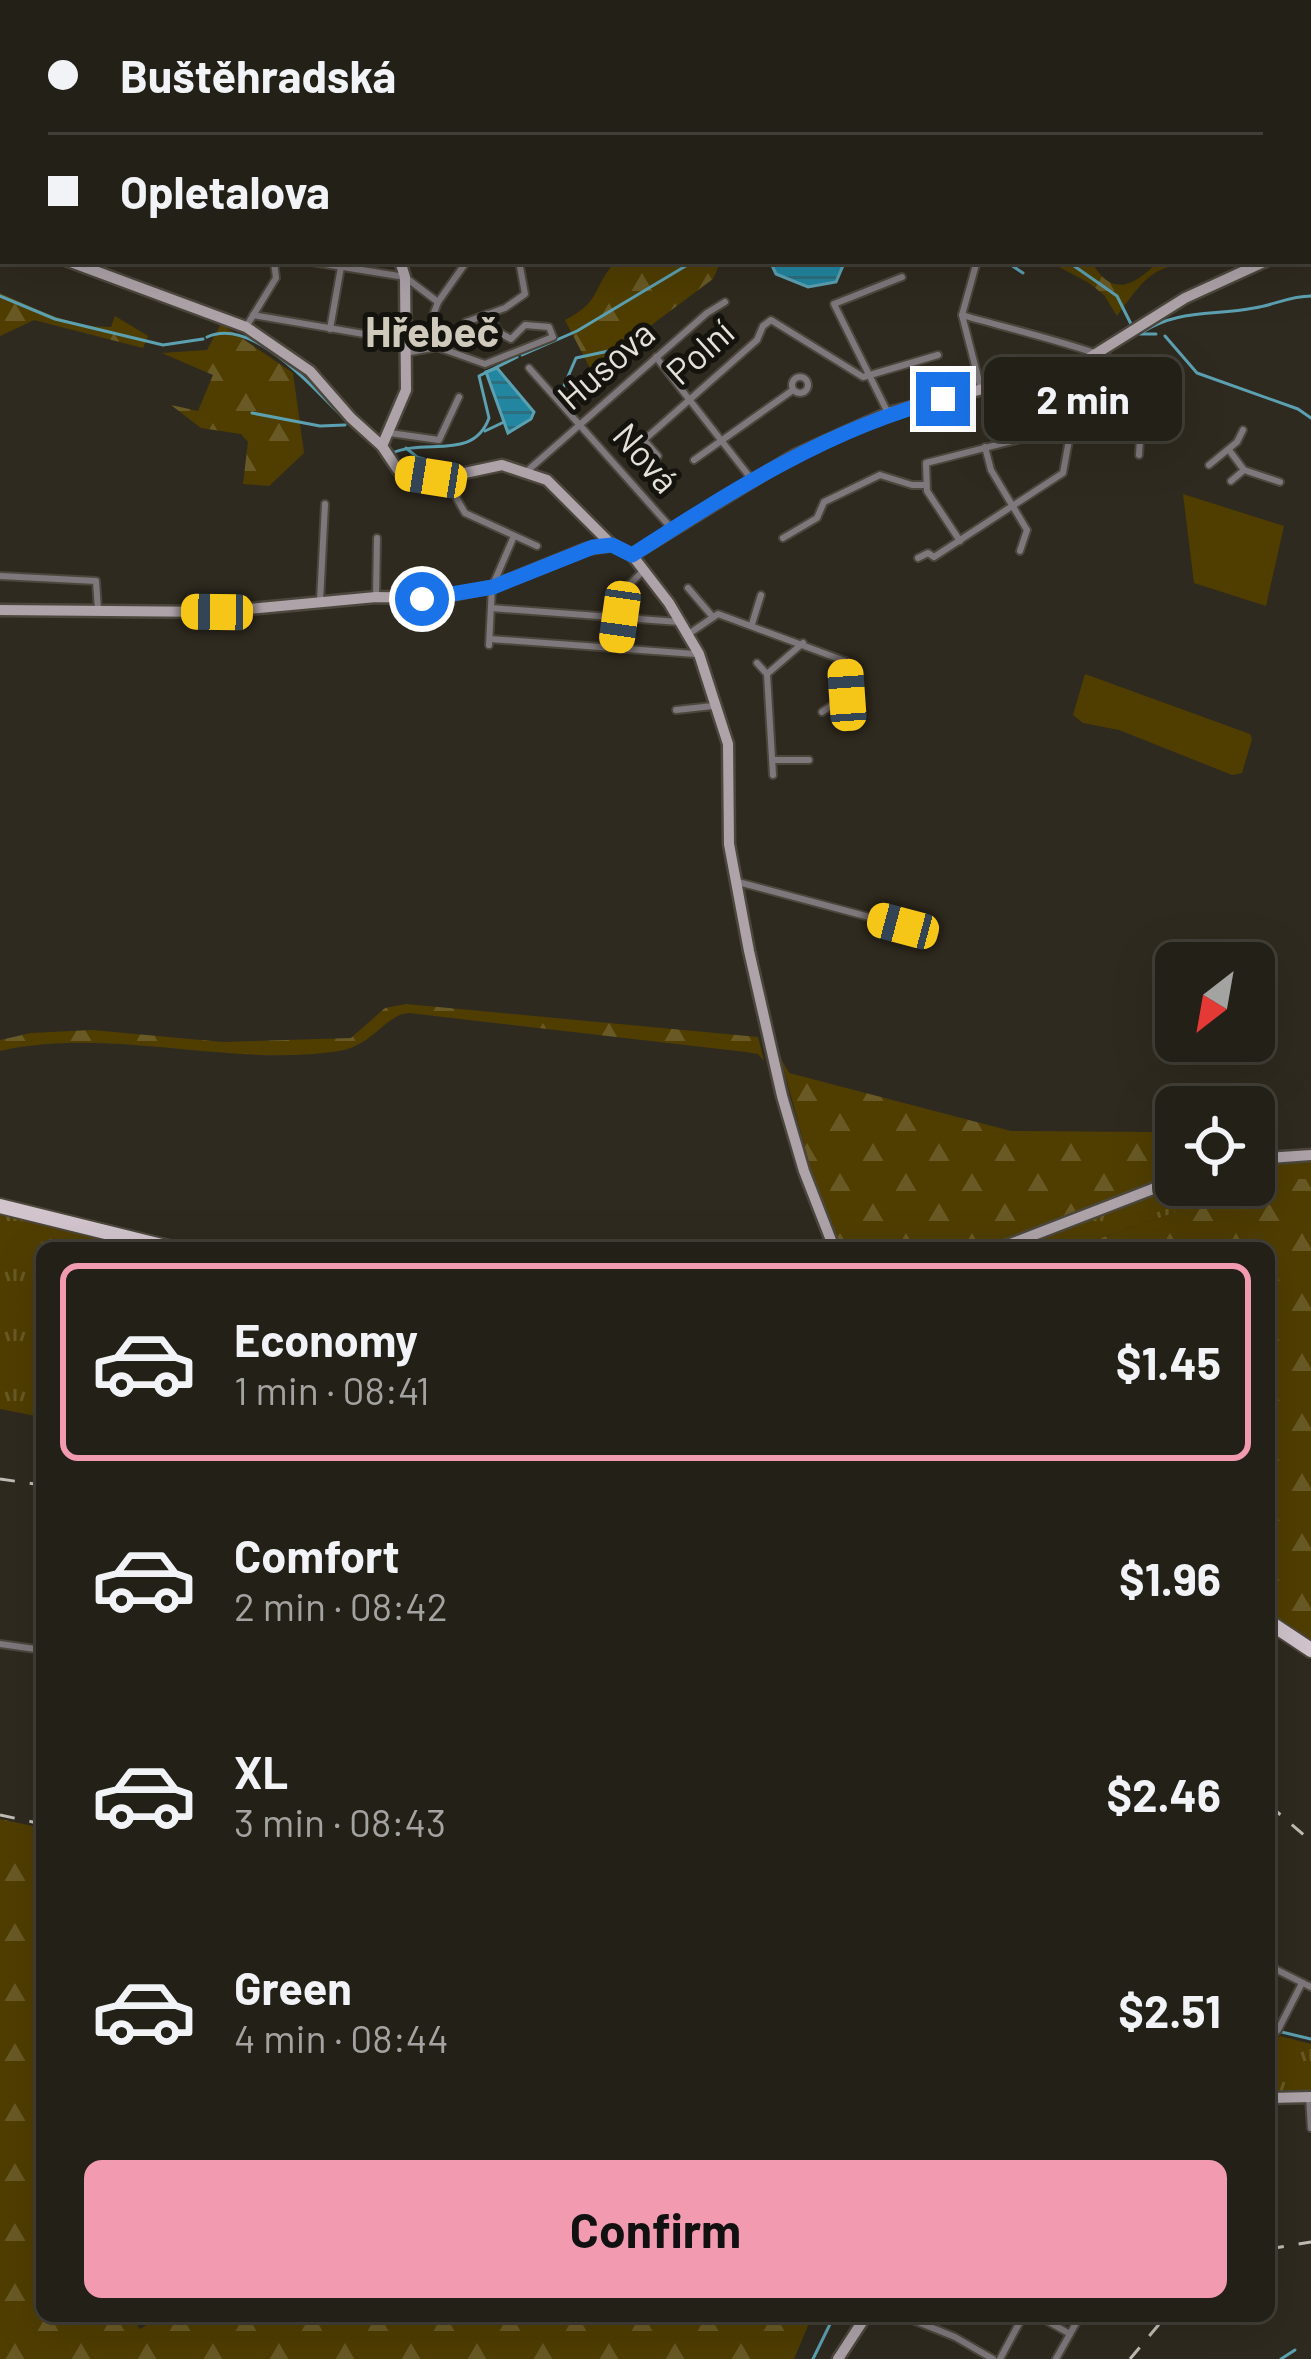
<!DOCTYPE html>
<html lang="en">
<head>
<meta charset="utf-8">
<style>
	:root { --surface:#232017; --page:#2f2d24; --text:#f1f3f6; --muted:#a3a3a1; --line:#403e36; --accent:#f29ab0 }
	body { margin:0; font-family:Barlow,sans-serif; background:var(--page); color:var(--text); height:100vh; display:flex; flex-direction:column; font-size:45px; white-space:nowrap }
	* { box-sizing:border-box; margin:0 }
	p { font-size:39px; color:var(--muted) }
	.icon { flex:none; width:66px; height:66px; fill:none; stroke:currentColor; stroke-width:2; stroke-linecap:round; stroke-linejoin:round }
	.map { position:relative; flex:1; overflow:hidden }
	.sheet { position:absolute; left:36px; top:1242px; width:1239px; height:1080px; display:flex; flex-direction:column; background:var(--surface); border-radius:18px; box-shadow:0 12px 48px #0002,0 0 0 3px var(--line) }
	.sheet>* { flex:none }
	.top-card { position:absolute; left:0px; top:0px; width:1311px; height:264px; box-shadow:0 12px 48px #0002,0 0 0 3px var(--line); display:grid; align-content:center; height:264px; padding:0 48px; background:var(--surface) }
	.needle { width:78px; rotate:211deg }
	.controls { position:absolute; left:1155px; top:942px; display:grid; gap:24px }
	.controls a { display:grid; place-items:center; width:120px; height:120px; border-radius:18px; background:var(--surface); box-shadow:0 12px 48px #0002,0 0 0 3px var(--line); font-size:60px }
	.end { position:absolute; width:54px; height:54px; margin:-27px; border:15px solid #1a73e8; background:#fff; box-shadow:0 0 0 6px #fff }
	.from { border-radius:50% }
	.bubble { position:absolute; height:84px; border-radius:18px; background:var(--surface); box-shadow:0 12px 48px #0002,0 0 0 3px var(--line); font-size:39px; font-weight:700; line-height:84px; text-align:center }
	.car { position:absolute; width:36px; height:72px; margin:-36px -18px; border-radius:15px; box-shadow:0 0 9px 3px #0007; background:linear-gradient(#f5c518 24%,#345 0 40%,#f5c518 0 76%,#345 0 86%,#f5c518 0) }
	.top-card b { display:flex; align-items:center; gap:42px; height:114px; font-size:45px }
	.top-card b+b { border-top:3px solid var(--line) }
	.top-card i { width:30px; height:30px; background:var(--text) }
	ul { padding:21px 0 0; list-style:none }
	li { display:flex; align-items:center; gap:36px; height:198px; margin:0 24px 18px; padding:0 24px; border:6px solid transparent; border-radius:18px }
	li div { flex:1 }
	li b { display:block; font-size:45px }
	li em { font-style:normal; font-weight:700 }
	li.selected { border-color:var(--accent) }
	li>.icon { width:108px; height:108px; stroke-width:1.5 }
	.primary-button { display:flex; gap:24px; margin-top:auto; padding:24px 48px }
	.primary-button a { flex:1; height:138px; border-radius:18px; background:var(--accent); color:#111; font-size:48px; font-weight:700; line-height:138px; text-align:center }
	.map>svg:first-child { display:block }
</style>
</head>
<body>
<div class="map">
<svg width="1311" height="2359" viewBox="0 0 1311 2359">
	<defs>
		<pattern id="grass-tufts" width="24" height="20" patternUnits="userSpaceOnUse" patternTransform="scale(3)"><rect width="24" height="20" fill="#503e01"/><path d="M3 7l-1-3M5 7V3M7 7l1-3M15 17l-1-3M17 17v-4M19 17l1-3" fill="none" stroke="#695a25"/></pattern>
		<pattern id="forest-firs" width="22" height="20" patternUnits="userSpaceOnUse" patternTransform="scale(3)"><rect width="22" height="20" fill="#503e01"/><path d="M5 1l3.5 6h-7zM16 11l3.5 6h-7z" fill="#695a25"/></pattern>
		<pattern id="water-rules" width="6" height="5" patternUnits="userSpaceOnUse" patternTransform="scale(3)"><rect width="6" height="5" fill="#2286a1"/><path d="M0 2.5h6" fill="none" stroke="#2e6f7f"/></pattern>
	</defs>
	<rect width="100%" height="100%" fill="#2f2a1f"/>
	<g fill="url(#grass-tufts)">
		<polygon points="1278,1160 1311,1161 1311,1179 1273,1179 1072,1248 1014,1248 1176,1185 1254,1185 1254,1165"/>
		<polygon points="0,1214 139,1248 42,1248 42,1386 36,1416 0,1409"/>
		<polygon points="1280,2036 1311,2044 1311,2094 1269,2095 1269,2044"/>
	</g>
	<g fill="url(#forest-firs)">
		<path d="M616 261H721L713 279 591 370 565 320C602 302 592 287 616 261Z"/>
		<path d="M1048 261H1091C1112 299 1134 286 1159 261H1208C1154 265 1149 272 1117 316L1104 295 1089 283Z"/>
		<path d="M0 293C35 308 72 328 111 327L115 316 148 336 143 348 34 320 0 336Z"/>
		<polygon points="221,324 293,373 304,453 269,486 243,484 248,442 241,434 201,428 171,405 198,411 213,375 162,353 207,350"/>
		<path d="M406 1004 758 1037 764 1061 758 1054 746 1052 409 1013C386 1014 374 1045 339 1051 226 1068 112 1026 0 1051V1040L31 1033 92 1030 223 1042 351 1038 385 1008Z"/>
		<polygon points="781,1059 789,1073 1011,1131 1153,1132 1164,1127 1169,1101 1184,1107 1176,1107 1176,1175 989,1248 840,1248 815,1185"/>
		<polygon points="1273,1179 1311,1179 1311,1645 1269,1616 1269,1248 1072,1248"/>
		<polygon points="0,1819 42,1828 42,2316 106,2316 113,2325 130,2316 140,2329 162,2316 812,2316 794,2359 0,2359"/>
	</g>
	<g fill="#503e01">
		<polygon points="1183,494 1284,526 1266,606 1194,583"/>
		<polygon points="1085,674 1250,734 1252,739 1242,773 1232,775 1119,730 1083,723 1073,715"/>
	</g>
	<g fill="url(#water-rules)" stroke="#5ca1b2" stroke-width="3">
		<polygon points="770,261 845,261 836,282 808,287 776,274"/>
		<polygon points="497,368 534,412 531,419 508,433 486,372"/>
	</g>
	<g fill="none" stroke-linecap="round" stroke-linejoin="round">
		<g stroke="#5ca1b2" stroke-width="3">
			<polyline points="1005,261 1023,273"/>
			<polyline points="1067,261 1117,296 1132,326"/>
			<polyline points="0,296 55,319 163,345 203,339"/>
			<path d="M1141 333C1177 309 1213 316 1254 308 1274 305 1290 296 1311 296"/>
			<polyline points="1140,334 1156,334"/>
			<polyline points="1165,336 1197,373 1298,409 1311,418"/>
			<path d="M207 337C259 313 329 409 365 438"/>
			<polyline points="522,355 577,331 694,261"/>
			<polyline points="560,395 576,358 618,349 644,333"/>
			<polyline points="252,413 320,426 345,425"/>
			<polyline points="485,431 504,422"/>
			<polyline points="406,448 417,457 430,461"/>
			<path d="M390 454C425 437 473 462 489 418L479 376 517 357"/>
			<polyline points="1269,2029 1311,2039"/>
			<polyline points="813,2359 834,2316"/>
			<polyline points="1281,2359 1295,2350"/>
		</g>
		<defs>
			<g id="street">
				<polyline points="1229,3 1229,0"/>
				<polyline points="306,261 405,277 438,302 432,318 436,346"/>
				<polyline points="977,261 962,315 981,389"/>
				<polyline points="438,302 467,261"/>
				<polyline points="253,315 405,341"/>
				<path d="M962 315C1012 330 1142 358 1174 393"/>
				<polyline points="246,327 276,278 274,261"/>
				<polyline points="330,329 341,267"/>
				<polyline points="437,347 485,364 553,337 549,327 525,325 511,339 500,333 487,314"/>
				<polyline points="405,353 437,347 458,333 466,322 505,308 525,294 519,261"/>
				<polyline points="656,357 753,481"/>
				<polyline points="529,368 673,530"/>
				<circle cx="800" cy="385" r="8"/>
				<polyline points="888,413 834,304 902,277"/>
				<polyline points="390,433 439,440 459,397"/>
				<polyline points="985,447 991,470 1027,530 1020,551"/>
				<polyline points="1229,450 1244,470 1280,482"/>
				<polyline points="1139,455 1144,374"/>
				<polyline points="658,456 644,440 757,340 763,326 771,320 863,377 938,355"/>
				<polyline points="694,460 793,390"/>
				<polyline points="1209,465 1237,442 1243,430"/>
				<polyline points="526,472 707,313 725,302"/>
				<polyline points="454,478 457,499 465,513 537,546"/>
				<polyline points="1231,481 1244,470"/>
				<polyline points="783,538 817,518 824,502 880,475 912,485 926,485"/>
				<polyline points="960,541 927,491 926,463 1071,426"/>
				<polyline points="918,558 928,553 934,557 1063,473 1081,374 1078,365"/>
				<polyline points="0,576 96,581 98,610"/>
				<polyline points="688,588 712,616"/>
				<polyline points="376,597 377,538"/>
				<polyline points="320,601 325,504"/>
				<polyline points="491,608 679,622"/>
				<polyline points="752,624 761,595"/>
				<polyline points="690,633 718,614 845,661 849,717"/>
				<polyline points="490,639 695,654"/>
				<polyline points="489,645 492,587 514,536"/>
				<polyline points="615,647 625,589 644,570"/>
				<polyline points="757,663 767,674"/>
				<polyline points="676,710 713,706"/>
				<polyline points="822,712 847,695"/>
				<polyline points="774,760 809,760"/>
				<polyline points="773,775 767,674 803,643"/>
				<polyline points="738,882 903,926"/>
				<polyline points="0,1644 42,1650"/>
				<polyline points="1269,1966 1311,1987"/>
				<polyline points="1269,2037 1278,2030 1302,1983"/>
				<polyline points="1309,2097 1311,2128"/>
				<polyline points="903,2316 955,2337 993,2359"/>
				<polyline points="1038,2316 1070,2334"/>
				<polyline points="1000,2359 1023,2316"/>
				<polyline points="1056,2359 1080,2316"/>
			</g>
			<g id="secondary">
				<polyline points="291,3 291,0"/>
				<polyline points="1308,226 1311,222"/>
				<polyline points="0,237 3,238"/>
				<polyline points="68,261 246,327 310,371 351,418 382,446 398,470 446,477 502,465 547,480 612,545 632,555 669,603 699,654 728,744 729,844 749,951 782,1096 804,1171 834,1248"/>
				<polyline points="382,446 406,390 405,277 400,261"/>
				<polyline points="632,555 795,455 888,413 1078,365 1185,298 1266,261"/>
				<polyline points="0,610 217,612 376,597 436,598 492,587 586,549 612,545"/>
				<polyline points="1254,1159 1311,1155"/>
				<polyline points="1000,1248 1176,1180"/>
				<polyline points="1269,2098 1311,2097"/>
				<polyline points="838,2359 866,2316"/>
			</g>
			<g id="primary">
				<polyline points="0,1206 170,1248"/>
				<polyline points="1269,1622 1311,1650"/>
			</g>
		</defs>
		<use href="#street" stroke="#4c473d" stroke-width="10"/>
		<use href="#secondary" stroke="#4c473d" stroke-width="15"/>
		<use href="#primary" stroke="#4c473d" stroke-width="18"/>
		<use href="#street" stroke="#7e777b" stroke-width="6"/>
		<use href="#secondary" stroke="#ada3a9" stroke-width="10"/>
		<use href="#primary" stroke="#d1c4cc" stroke-width="14"/>
		<g stroke="#c1bdb6" stroke-width="3" stroke-dasharray="15 15" stroke-linecap="butt">
			<polyline points="0,1479 42,1485"/>
			<polyline points="1269,1805 1311,1841"/>
			<polyline points="0,1815 42,1824"/>
			<polyline points="1269,2249 1311,2242"/>
			<polyline points="1130,2359 1166,2316"/>
		</g>
	</g>
	<g fill="none" stroke-linecap="round" stroke-linejoin="round">
		<path stroke="#1a73e8" stroke-width="15" d="M422 599 493 587 593 547 612 545 632 555C730 492 829 428 943 399"/>
	</g>
	<g text-anchor="middle" stroke-width="10" stroke-linejoin="round" paint-order="stroke">
		<g font-size="36" fill="#e4e1da" stroke="#15130e">
			<text transform="translate(700 352) rotate(-42)" y="13">Polní</text>
			<text transform="translate(606 365) rotate(-41)" y="13">Husova</text>
			<text transform="translate(646 458) rotate(49)" y="13">Nová</text>
		</g>
		<g font-size="42" font-weight="bold" fill="#d0cabc" stroke="#15130e">
			<text x="432" y="347">Hřebeč</text>
		</g>
	</g>
</svg>
<div class="controls">
<a><svg class="needle" viewBox="-14 -14 28 28"><path d="M0-13l5 13h-10z" fill="#e53935"/><path d="M0 13l5-13h-10z" fill="#a3a3a1"/></svg></a>
<a><svg class="icon" aria-label="locate" viewBox="0 0 24 24"><circle cx="12" cy="12" r="6"/><path d="M12 2v4M12 18v4M2 12h4M18 12h4"/></svg></a>
</div>
<i class="end from" style="left:422px;top:599px"></i>
<i class="end" style="left:943px;top:399px"></i>
<div class="bubble" style="left:984px;top:357px;width:198px">2 min</div>
<i class="car" style="left:431px;top:477px;rotate:279deg"></i>
<i class="car" style="left:217px;top:612px;rotate:271deg"></i>
<i class="car" style="left:620px;top:617px;rotate:188deg"></i>
<i class="car" style="left:847px;top:695px;rotate:356deg"></i>
<i class="car" style="left:903px;top:926px;rotate:285deg"></i>
<div class="top-card">
<b><i class="from"></i>Buštěhradská</b>
<b><i></i>Opletalova</b>
</div>
<section class="sheet">
<ul>
<li class="selected"><svg class="icon" aria-label="car" viewBox="0 0 24 24"><path d="M5 17H2v-5l4-1 3-4h7l3 4 3 1v5h-3M9 17h6M6 11h13"/><circle cx="7" cy="17" r="2"/><circle cx="17" cy="17" r="2"/></svg><div><b>Economy</b><p>1 min · 08:41</p></div><em>$1.45</em></li>
<li><svg class="icon" aria-label="car" viewBox="0 0 24 24"><path d="M5 17H2v-5l4-1 3-4h7l3 4 3 1v5h-3M9 17h6M6 11h13"/><circle cx="7" cy="17" r="2"/><circle cx="17" cy="17" r="2"/></svg><div><b>Comfort</b><p>2 min · 08:42</p></div><em>$1.96</em></li>
<li><svg class="icon" aria-label="car" viewBox="0 0 24 24"><path d="M5 17H2v-5l4-1 3-4h7l3 4 3 1v5h-3M9 17h6M6 11h13"/><circle cx="7" cy="17" r="2"/><circle cx="17" cy="17" r="2"/></svg><div><b>XL</b><p>3 min · 08:43</p></div><em>$2.46</em></li>
<li><svg class="icon" aria-label="car" viewBox="0 0 24 24"><path d="M5 17H2v-5l4-1 3-4h7l3 4 3 1v5h-3M9 17h6M6 11h13"/><circle cx="7" cy="17" r="2"/><circle cx="17" cy="17" r="2"/></svg><div><b>Green</b><p>4 min · 08:44</p></div><em>$2.51</em></li>
</ul>
<div class="primary-button"><a>Confirm</a></div>
</section>
</div>
</body>
</html>
